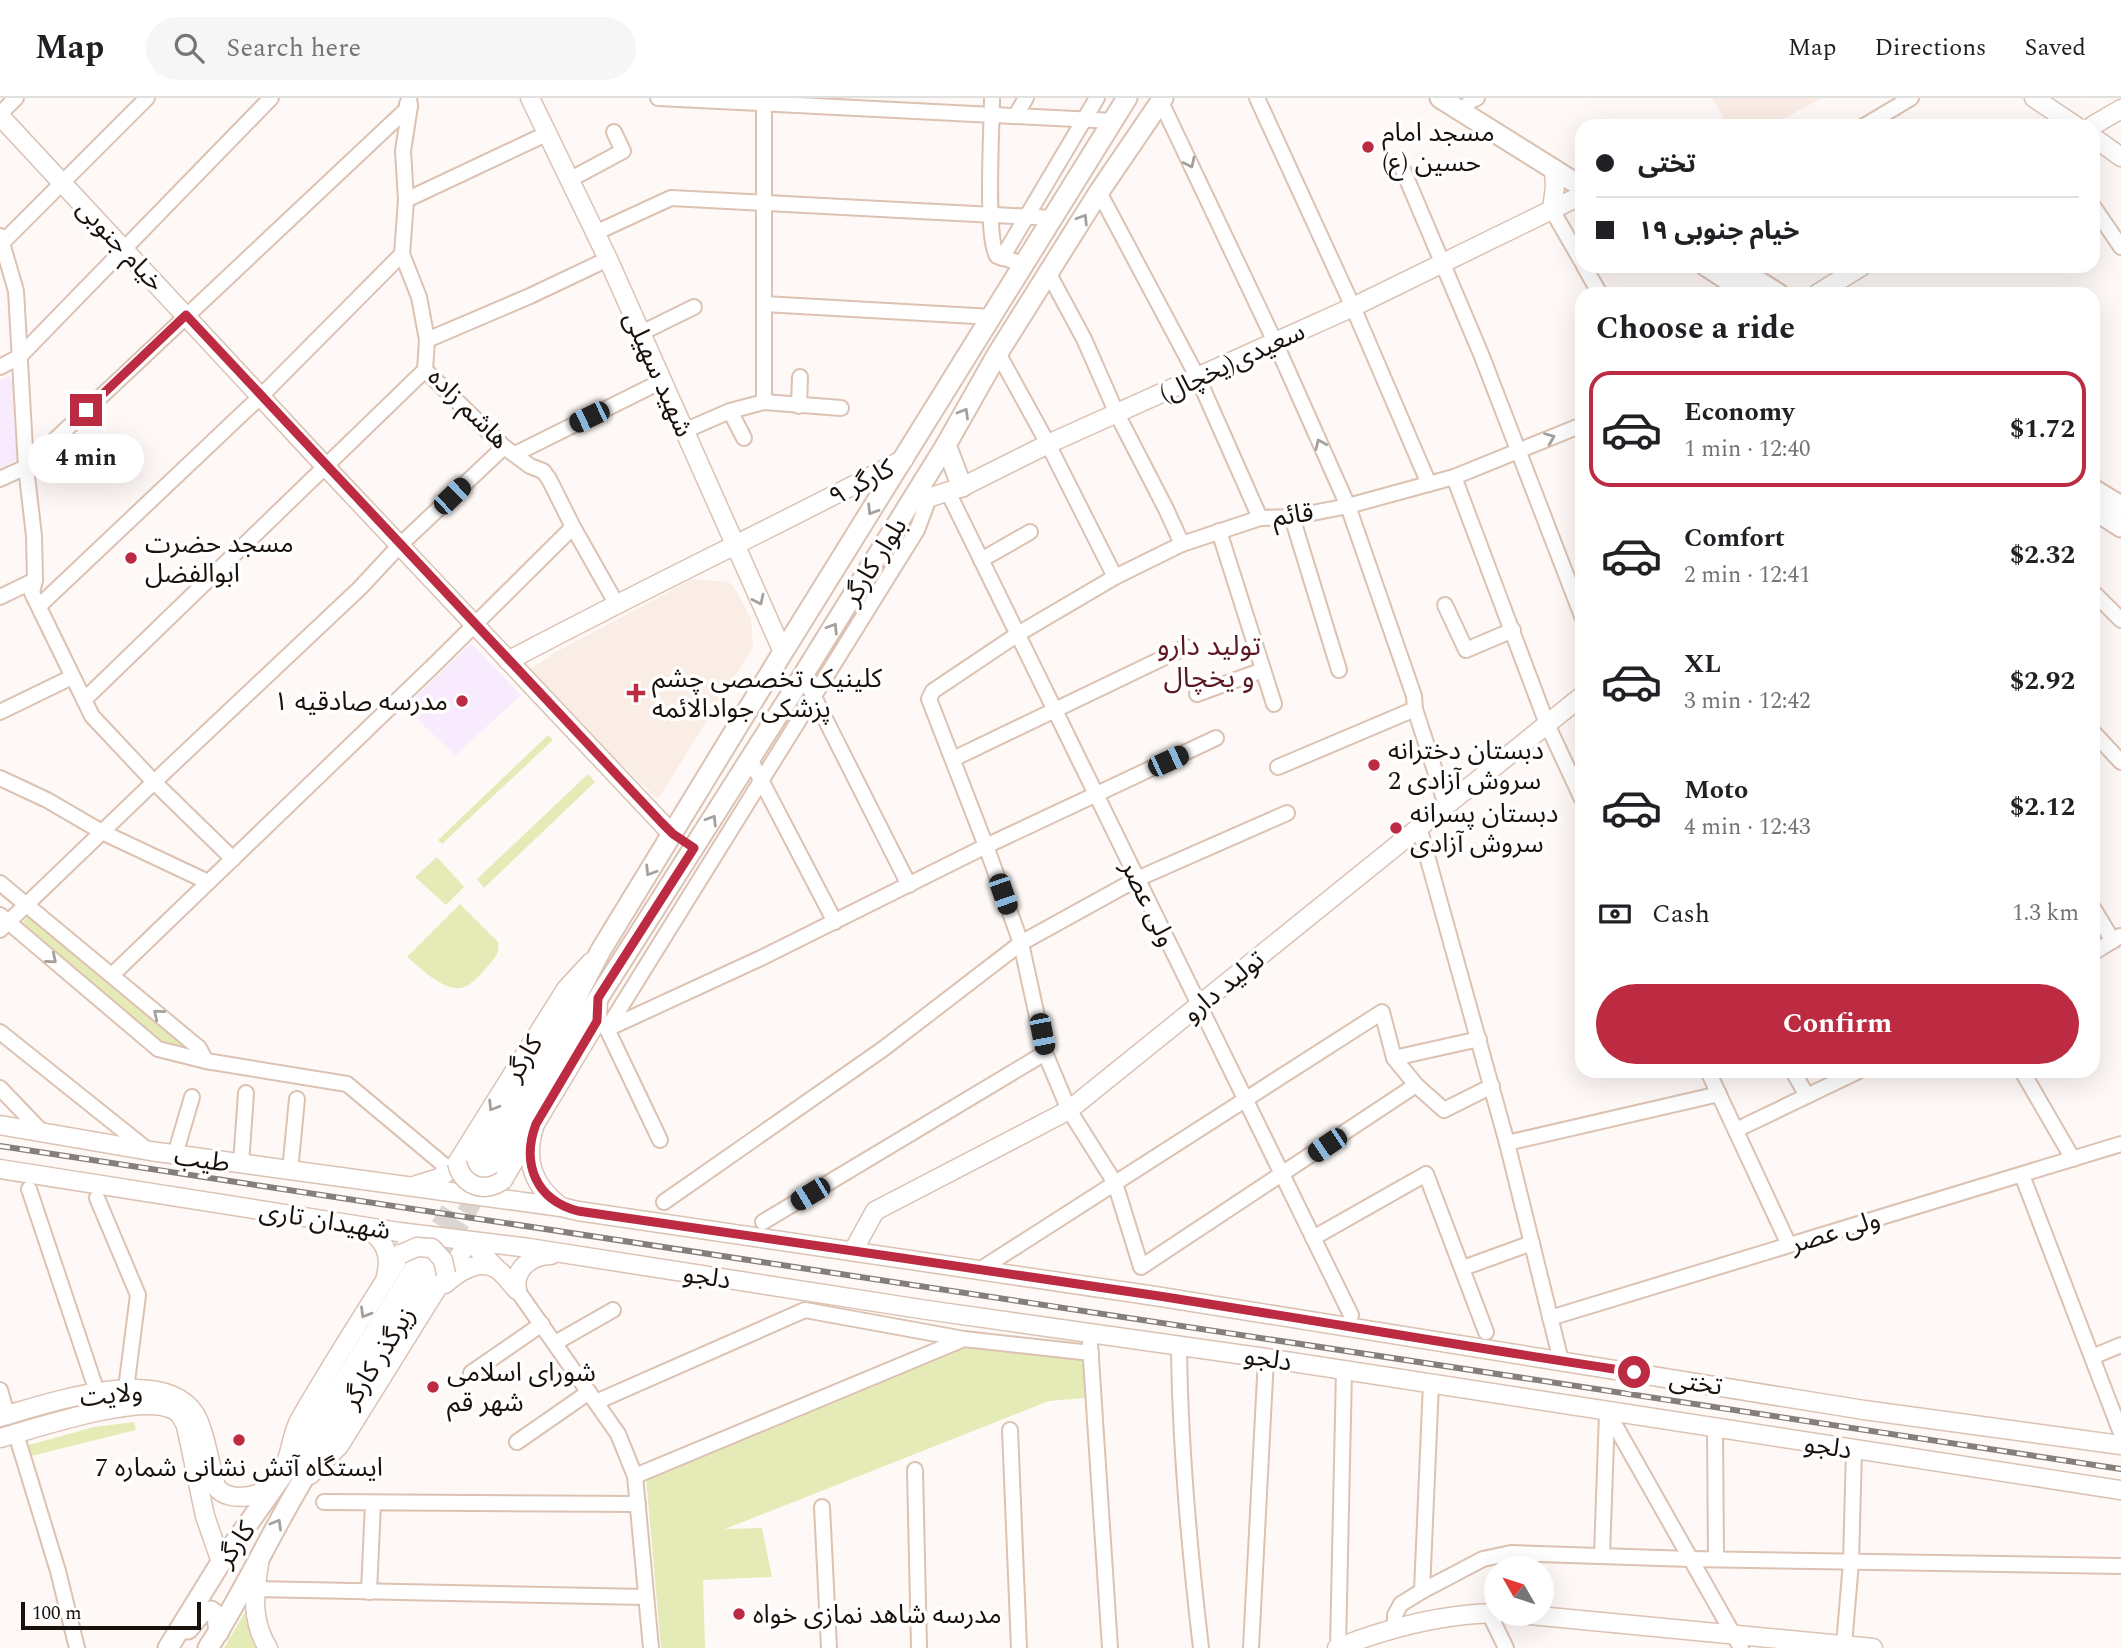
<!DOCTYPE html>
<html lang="en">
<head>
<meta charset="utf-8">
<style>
	:root { --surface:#fff; --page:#f6f6f6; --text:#202124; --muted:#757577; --line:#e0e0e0; --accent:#bc2b41 }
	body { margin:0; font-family:Spectral,"Noto Sans Arabic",serif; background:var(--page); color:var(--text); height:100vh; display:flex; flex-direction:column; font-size:26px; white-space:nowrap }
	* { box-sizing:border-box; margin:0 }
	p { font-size:23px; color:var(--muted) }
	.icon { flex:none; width:38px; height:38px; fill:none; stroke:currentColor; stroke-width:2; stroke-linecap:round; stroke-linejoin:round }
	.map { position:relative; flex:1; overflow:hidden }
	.side { position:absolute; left:1575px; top:189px; width:525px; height:791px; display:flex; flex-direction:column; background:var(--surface); border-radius:21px; box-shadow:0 7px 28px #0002 }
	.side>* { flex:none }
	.guide { position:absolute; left:1575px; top:21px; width:525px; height:154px; border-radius:21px; box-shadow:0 7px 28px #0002; display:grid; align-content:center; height:154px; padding:0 21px; background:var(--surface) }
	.needle { width:46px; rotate:309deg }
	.controls { position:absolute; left:1484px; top:1458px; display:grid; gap:14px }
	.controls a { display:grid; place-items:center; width:70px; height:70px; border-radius:50%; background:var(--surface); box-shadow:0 7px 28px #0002; font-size:35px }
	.scale { position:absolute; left:21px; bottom:18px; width:180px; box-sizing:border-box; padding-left:7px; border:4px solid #19110b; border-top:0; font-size:19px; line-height:24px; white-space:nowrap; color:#19110b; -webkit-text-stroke:5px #fff; paint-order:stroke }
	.end { position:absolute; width:32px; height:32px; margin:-16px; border:9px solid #bc2b41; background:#fff; box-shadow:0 0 0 4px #fff }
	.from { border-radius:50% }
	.bubble { position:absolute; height:49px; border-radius:24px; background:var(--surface); box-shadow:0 7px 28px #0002; font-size:23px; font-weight:700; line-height:49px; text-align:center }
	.car { position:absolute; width:21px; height:42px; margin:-21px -10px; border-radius:9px; box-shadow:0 0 5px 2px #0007; background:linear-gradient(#222 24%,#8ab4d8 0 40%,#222 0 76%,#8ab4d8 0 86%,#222 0) }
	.guide b { display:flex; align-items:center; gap:24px; height:66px; font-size:26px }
	.guide b+b { border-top:2px solid var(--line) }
	.guide i { width:18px; height:18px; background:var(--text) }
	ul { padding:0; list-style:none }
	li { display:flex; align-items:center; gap:21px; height:116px; margin:0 14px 10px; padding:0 7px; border:4px solid transparent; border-radius:21px }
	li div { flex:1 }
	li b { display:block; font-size:26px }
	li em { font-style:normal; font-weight:700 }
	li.active { border-color:var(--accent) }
	li>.icon { width:63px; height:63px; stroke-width:1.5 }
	h2 { padding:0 21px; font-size:32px; line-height:84px }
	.pay { display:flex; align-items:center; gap:18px; height:77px; padding:0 21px; font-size:26px }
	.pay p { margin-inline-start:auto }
	.primary-button { display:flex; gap:14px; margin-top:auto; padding:14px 21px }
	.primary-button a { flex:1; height:80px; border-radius:42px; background:var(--accent); color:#fff; font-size:28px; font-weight:700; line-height:80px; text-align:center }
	header { display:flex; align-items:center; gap:42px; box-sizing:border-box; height:98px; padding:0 35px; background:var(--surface); border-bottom:2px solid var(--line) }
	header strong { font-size:33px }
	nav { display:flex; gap:38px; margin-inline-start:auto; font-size:24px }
	.search { width:490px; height:63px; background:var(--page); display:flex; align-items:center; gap:18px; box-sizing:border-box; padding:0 24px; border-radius:38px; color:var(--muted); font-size:26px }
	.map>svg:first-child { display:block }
</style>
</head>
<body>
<header>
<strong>Map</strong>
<div class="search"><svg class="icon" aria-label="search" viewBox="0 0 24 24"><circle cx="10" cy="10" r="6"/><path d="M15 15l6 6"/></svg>Search here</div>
<nav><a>Map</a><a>Directions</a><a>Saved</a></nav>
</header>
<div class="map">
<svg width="2121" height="1550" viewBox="0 0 2121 1550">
	<rect width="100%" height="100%" fill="#fef9f6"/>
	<g fill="#faede5">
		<polygon points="1712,0 1822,0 1770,28 1728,28"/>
		<polygon points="693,481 729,484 738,496 751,521 753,549 658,701 525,575 556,554"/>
	</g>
	<g fill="#f9ebfe">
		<polygon points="9,278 13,281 17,361 0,372 0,282"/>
		<polygon points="471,545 521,597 455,658 405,609"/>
	</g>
	<g fill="#e5ebb7">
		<polygon points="548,637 553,642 442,746 438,742"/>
		<polygon points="588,676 595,684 484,790 477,781"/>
		<polygon points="437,759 464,789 446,807 415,779"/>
		<path d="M460 806 498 844C500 855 495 860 488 868 482 874 476 883 468 887 449 900 421 870 407 859Z"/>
		<polygon points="29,817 189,950 160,945 19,828"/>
		<polygon points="974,1244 1086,1260 1085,1300 1049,1303 725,1431 762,1430 772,1479 703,1482 705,1550 661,1550 646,1380"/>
		<polygon points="134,1324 136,1332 31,1358 29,1347 94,1329"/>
		<polygon points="245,1514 250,1514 261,1550 224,1550"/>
	</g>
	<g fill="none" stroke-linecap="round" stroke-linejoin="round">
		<g stroke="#dcd6d3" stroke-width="19" stroke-dasharray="19 10" stroke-linecap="butt">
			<polyline points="425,1153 468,1083"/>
			<polyline points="436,1165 484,1085"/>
		</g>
		<defs>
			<g id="minor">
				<polyline points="409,0 410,8 403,53 406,102 402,156 419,199 427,242 425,272 504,349 530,368 543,373 549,381 573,429 616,505"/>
				<polyline points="658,0 1114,23"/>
				<polyline points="764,0 764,304"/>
				<path d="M992 0C992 29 985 138 997 158L1024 166"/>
				<polyline points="1257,0 1353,209 1429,386"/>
				<polyline points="1161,4 1275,244 1348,408 1414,598 1415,611 1446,707"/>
				<polyline points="1463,14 1470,3 1477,0"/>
				<polyline points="0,16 16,0"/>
				<polyline points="1016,17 1026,0"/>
				<polyline points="1864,28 1911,0"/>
				<polyline points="1403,72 1481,256 1582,518"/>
				<polyline points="569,82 623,53 614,34"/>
				<polyline points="1099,94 1198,280 1260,420"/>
				<polyline points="406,102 546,36"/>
				<polyline points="2093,108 2121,149"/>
				<polyline points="1552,112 1582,164"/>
				<polyline points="595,135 671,100 1053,120"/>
				<polyline points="0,138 16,193 26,369 34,438 35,482 32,495 92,618 154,684 233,761"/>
				<polyline points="0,147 147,0"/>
				<polyline points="1002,160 1097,0"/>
				<polyline points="1584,168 1600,196"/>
				<polyline points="1049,176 1084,241 1117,316 1166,411 1182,446"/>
				<polyline points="764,206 993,219"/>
				<polyline points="641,235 694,209"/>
				<polyline points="427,242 530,198 608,161"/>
				<polyline points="998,255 1048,346 1115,479"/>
				<polyline points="0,269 19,259 271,0"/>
				<polyline points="799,308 800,279"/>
				<polyline points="730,313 744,340"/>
				<polyline points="684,333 730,313 764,304 841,310"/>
				<polyline points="515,356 662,283"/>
				<polyline points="1454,379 1547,626 1582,701"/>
				<polyline points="0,381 26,369 410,8 407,6"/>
				<polyline points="948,394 1351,1217"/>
				<polyline points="1292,419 1339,572"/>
				<polyline points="1219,433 1274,606"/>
				<polyline points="981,462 1030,434"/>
				<polyline points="2093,494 2121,522"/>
				<polyline points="0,499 35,482"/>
				<polyline points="1445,507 1466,552 1513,532"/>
				<polyline points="39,508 261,298 402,156"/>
				<polyline points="810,591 909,787"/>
				<polyline points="1197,596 1263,572"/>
				<polyline points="84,602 425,272"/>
				<polyline points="0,614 72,579"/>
				<polyline points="2093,634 2121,664"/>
				<polyline points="750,661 835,824"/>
				<polyline points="953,661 1186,549"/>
				<polyline points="1278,669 1415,611"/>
				<polyline points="0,680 47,702 102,734 208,784"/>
				<polyline points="1419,729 1507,1045 1561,1263"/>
				<polyline points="0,785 199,950 206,963"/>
				<polyline points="2093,810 2113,843"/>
				<polyline points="0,817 158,951 206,963 347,986 450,1072"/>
				<polyline points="0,832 154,684 360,490 400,447 504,349"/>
				<polyline points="2093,855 2120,838"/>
				<polyline points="112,877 434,567 573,429"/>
				<polyline points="607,931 761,860 986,748 1216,640"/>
				<polyline points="0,934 149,1053"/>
				<polyline points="1394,960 1479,941"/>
				<polyline points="1708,973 1789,1147"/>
				<polyline points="1793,973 1807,998"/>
				<polyline points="2022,973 2073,1061"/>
				<polyline points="1416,987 1141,1169 1115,1085 1069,1012 1045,955 1021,845 986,748 929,601 933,593 1018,536 1115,479 1182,446 1260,420 1292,419 1348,408 1454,379 1582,327"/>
				<polyline points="0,990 43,1035"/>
				<polyline points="1736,1032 1859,973"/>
				<polyline points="660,1042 607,931 917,432 929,400"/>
				<polyline points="1507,1045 1719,996"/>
				<polyline points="175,1057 192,999"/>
				<polyline points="241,1066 246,995"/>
				<polyline points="290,1073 297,1001"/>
				<polyline points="2022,1077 2121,1335"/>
				<polyline points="29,1091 97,1294"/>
				<polyline points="97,1100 138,1197 126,1291"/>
				<polyline points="664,1104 883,951 1021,845 1137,781 1287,715"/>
				<polyline points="763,1124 1045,955"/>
				<polyline points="1313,1140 1426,1076 1486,1234"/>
				<polyline points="1463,1170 1532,1145"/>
				<polyline points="981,1171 1382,914 1394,960 1416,987 1444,1012 1492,988"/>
				<polyline points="517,1192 618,1336 635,1378 651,1550"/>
				<polyline points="1550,1220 2121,1046"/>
				<polyline points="555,1245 613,1212"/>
				<polyline points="1090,1246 1110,1550"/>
				<path d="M1179 1248C1180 1349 1189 1449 1201 1550"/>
				<polyline points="2092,1259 2121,1247"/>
				<polyline points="471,1275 542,1226"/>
				<polyline points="0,1292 7,1317"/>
				<polyline points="596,1304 805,1212 964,1241 1091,1255"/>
				<polyline points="1607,1313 1741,1550"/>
				<polyline points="1715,1330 1716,1461"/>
				<polyline points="1010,1332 1019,1550"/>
				<polyline points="16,1336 58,1473 77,1550"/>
				<polyline points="517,1344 589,1294"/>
				<polyline points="915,1372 919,1550"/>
				<polyline points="635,1378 964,1241"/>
				<polyline points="324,1404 638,1406"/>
				<polyline points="822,1409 829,1550"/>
				<polyline points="1602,1457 1607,1315"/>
				<polyline points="255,1491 646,1499"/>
				<polyline points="1422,1493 1431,1285"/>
				<polyline points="369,1494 373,1405"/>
				<polyline points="1489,1515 1506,1550"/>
				<polyline points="1395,1529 1395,1517 1401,1506 1422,1493 1483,1461 1511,1455 1690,1461 2121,1468"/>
				<polyline points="1844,1547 1851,1464 1854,1352"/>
				<polyline points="1251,1550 1266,1260"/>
				<polyline points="1338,1550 1344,1272"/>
			</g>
			<g id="tertiary">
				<polyline points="530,0 608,161 783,554"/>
				<polyline points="2034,0 2076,28"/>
				<polyline points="0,18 325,368 672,736"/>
				<polyline points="2092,28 2121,11"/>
				<polyline points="2093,39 2121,59"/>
				<polyline points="1552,112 1555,88 1554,71"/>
				<polyline points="1817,196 1862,168"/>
				<polyline points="909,406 962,389 1048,346 1353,209 1582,97"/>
				<path d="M508 563C639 493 773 430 904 361"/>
				<polyline points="0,1027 150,1053 561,1109 578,1113 1155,1198 1864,1312 2121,1347"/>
				<polyline points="0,1071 399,1134 529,1150 927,1212 1266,1260 2121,1392"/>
				<polyline points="503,1082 528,1039"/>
				<polyline points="416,1087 439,1080 455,1068 566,891 591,864"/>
				<path d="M561 1109C532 1087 523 1061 535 1026L597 923 598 900"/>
				<path d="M364 1129C384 1141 392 1155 386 1178"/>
				<polyline points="853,1153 875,1113 1069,1012 1582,598"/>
				<path d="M445 1186C458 1174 479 1160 497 1171 504 1176 511 1186 517 1192"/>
				<path d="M517 1192C513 1171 532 1157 551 1157"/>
				<path d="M0 1319C47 1306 162 1265 195 1316 204 1329 211 1371 216 1389 229 1406 265 1399 278 1383 288 1371 291 1338 299 1323 333 1263 372 1205 408 1145"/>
				<path d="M0 1340C37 1330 134 1297 169 1310 179 1313 182 1319 186 1328L205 1418 221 1464"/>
				<polyline points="310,1377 339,1348 446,1176 470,1143 496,1170"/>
				<path d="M259 1466C254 1496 251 1523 268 1550"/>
				<polyline points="1519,1516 1873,1550"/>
				<path d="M1337 1550C1388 1530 1442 1516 1496 1515"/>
			</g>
			<g id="secondary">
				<polyline points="1440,0 1582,89"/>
				<polyline points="1706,168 1749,196"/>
				<polyline points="1734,168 1779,196"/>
				<polyline points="946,347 962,389"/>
				<polyline points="2093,391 2121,408"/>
				<polyline points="2093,411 2121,429"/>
				<polyline points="470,1079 567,917 601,852 783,554 1127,0"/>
				<polyline points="484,1085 583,924 802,579 946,347 998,255 1099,94 1163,0"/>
				<polyline points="188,1531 202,1514 211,1513 217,1518 219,1534"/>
				<polyline points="168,1550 221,1464 306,1344 421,1160"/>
				<path d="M208 1550C240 1501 265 1447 294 1397 339 1318 388 1242 436 1165"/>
			</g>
		</defs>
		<use href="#minor" stroke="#dbc2b3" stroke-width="18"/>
		<use href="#tertiary" stroke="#dbc2b3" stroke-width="21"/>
		<use href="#secondary" stroke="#dbc2b3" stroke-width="23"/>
		<use href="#minor" stroke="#fff" stroke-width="14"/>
		<use href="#tertiary" stroke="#fff" stroke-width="18"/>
		<use href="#secondary" stroke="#fff" stroke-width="19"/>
		<defs>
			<polyline id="rail" points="0,1048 2121,1371"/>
		</defs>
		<use href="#rail" stroke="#857e79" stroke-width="6"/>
		<use href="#rail" stroke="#fff" stroke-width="3.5" stroke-dasharray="10" stroke-linecap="butt"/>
		<defs>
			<g id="tertiary-bridge">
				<path d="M457 1065C462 1088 485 1096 503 1082"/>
				<polyline points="401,1156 417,1149 432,1150 443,1162 446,1176"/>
			</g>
		</defs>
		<use href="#tertiary-bridge" stroke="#dbc2b3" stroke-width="21" stroke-linecap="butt"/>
		<use href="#tertiary-bridge" stroke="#fff" stroke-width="18"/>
	</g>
	<defs><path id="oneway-chevron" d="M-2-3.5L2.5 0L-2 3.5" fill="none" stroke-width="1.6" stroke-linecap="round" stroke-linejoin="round" transform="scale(1.75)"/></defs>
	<g stroke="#a3a09d">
		<use href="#oneway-chevron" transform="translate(1190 65) rotate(65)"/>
		<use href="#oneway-chevron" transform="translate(1083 121) rotate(-58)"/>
		<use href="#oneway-chevron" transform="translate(964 315) rotate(-60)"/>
		<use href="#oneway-chevron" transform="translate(1550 340) rotate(-22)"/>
		<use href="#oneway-chevron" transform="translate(1320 346) rotate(-114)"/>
		<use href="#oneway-chevron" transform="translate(872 412) rotate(122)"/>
		<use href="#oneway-chevron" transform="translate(759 502) rotate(65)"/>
		<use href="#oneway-chevron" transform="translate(833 530) rotate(-58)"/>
		<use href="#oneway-chevron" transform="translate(712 722) rotate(-58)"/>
		<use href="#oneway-chevron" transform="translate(650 773) rotate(122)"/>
		<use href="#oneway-chevron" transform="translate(52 861) rotate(40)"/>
		<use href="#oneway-chevron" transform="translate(158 916) rotate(-140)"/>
		<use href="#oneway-chevron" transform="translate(493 1008) rotate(122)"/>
		<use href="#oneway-chevron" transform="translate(365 1215) rotate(121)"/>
		<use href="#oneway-chevron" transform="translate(277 1426) rotate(-60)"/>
	</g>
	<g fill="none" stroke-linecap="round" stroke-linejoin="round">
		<path stroke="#bc2b41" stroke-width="9" d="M86 312 186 217 661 724 673 736 694 750 598 900 597 923 536 1026C521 1066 536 1102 578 1113 769 1141 961 1168 1152 1197 1313 1222 1473 1250 1634 1274"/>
	</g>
	<g fill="#bc2b41" stroke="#fff" stroke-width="2.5">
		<circle cx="1368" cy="49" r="7"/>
		<circle cx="131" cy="460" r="7"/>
		<path d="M632.5 584.5h7v7h7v7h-7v7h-7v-7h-7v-7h7z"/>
		<circle cx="462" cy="603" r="7"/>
		<circle cx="1374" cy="667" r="7"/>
		<circle cx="1396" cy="730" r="7"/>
		<circle cx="433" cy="1289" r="7"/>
		<circle cx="239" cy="1342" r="7"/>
		<circle cx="739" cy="1516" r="7"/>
	</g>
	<g text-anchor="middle" stroke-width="7" stroke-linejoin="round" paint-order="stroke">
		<g font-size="26" fill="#19110b" stroke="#fff" text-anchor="start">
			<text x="1382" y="43">مسجد امام<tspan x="1382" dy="30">حسین (ع)</tspan></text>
			<text x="145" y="454">مسجد حضرت<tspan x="145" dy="30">ابوالفضل</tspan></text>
			<text x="652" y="589">کلینیک تخصصی چشم<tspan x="652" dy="30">پزشکی جوادالائمه</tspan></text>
			<text x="448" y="612" text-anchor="end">مدرسه صادقیه ۱</text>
			<text x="1388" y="661">دبستان دخترانه<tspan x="1388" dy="30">سروش آزادی 2</tspan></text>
			<text x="1410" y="724">دبستان پسرانه<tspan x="1410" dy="30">سروش آزادی</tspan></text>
			<text x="447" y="1283">شورای اسلامی<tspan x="447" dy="30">شهر قم</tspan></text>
			<text x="239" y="1378" text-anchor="middle">ایستگاه آتش نشانی شماره 7</text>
			<text x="753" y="1525">مدرسه شاهد نمازی خواه</text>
		</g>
		<g font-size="26" fill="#19110b" stroke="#fff">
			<text transform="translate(121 147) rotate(47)" y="9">خیام جنوبی</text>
			<text transform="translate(1232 264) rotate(-25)" y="9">سعیدی(یخچال)</text>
			<text transform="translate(659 276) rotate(66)" y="9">شهید سهیلی</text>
			<text transform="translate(469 310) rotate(45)" y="9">هاشم زاده</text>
			<text transform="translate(861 384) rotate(-28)" y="9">کارگر ۹</text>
			<text transform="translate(1293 416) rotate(-7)" y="9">قائم</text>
			<text transform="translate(874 463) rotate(-58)" y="9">بلوار کارگر</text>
			<text transform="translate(1149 805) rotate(64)" y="9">ولی عصر</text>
			<text transform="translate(1223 888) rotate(-39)" y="9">تولید دارو</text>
			<text transform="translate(523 960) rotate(-58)" y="9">کارگر</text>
			<text transform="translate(202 1061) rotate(8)" y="9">طیب</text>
			<text transform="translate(325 1122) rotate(9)" y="9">شهیدان تاری</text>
			<text transform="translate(1835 1133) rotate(-17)" y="9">ولی عصر</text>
			<text transform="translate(707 1178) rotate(9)" y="9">دلجو</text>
			<text transform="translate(378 1259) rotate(-58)" y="9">زیرگذر کارگر</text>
			<text transform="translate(1268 1260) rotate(9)" y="9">دلجو</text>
			<text transform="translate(1696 1284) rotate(9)" y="9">تختی</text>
			<text transform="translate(111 1296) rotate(-6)" y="9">ولایت</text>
			<text transform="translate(1828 1348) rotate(9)" y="9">دلجو</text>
			<text transform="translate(235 1446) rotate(-55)" y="9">کارگر</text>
		</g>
		<g font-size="28" fill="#5c171f" stroke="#fff">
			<text x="1209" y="557">تولید دارو<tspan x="1209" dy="32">و یخچال</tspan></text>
		</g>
	</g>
</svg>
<div class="controls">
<a><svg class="needle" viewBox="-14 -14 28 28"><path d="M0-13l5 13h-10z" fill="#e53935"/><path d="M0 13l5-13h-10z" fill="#757577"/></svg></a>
</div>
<div class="scale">100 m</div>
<i class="end from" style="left:1634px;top:1274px"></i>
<i class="end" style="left:86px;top:312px"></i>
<div class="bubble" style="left:28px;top:336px;width:116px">4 min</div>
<i class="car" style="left:589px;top:319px;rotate:244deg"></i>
<i class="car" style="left:452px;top:398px;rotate:46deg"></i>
<i class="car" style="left:1168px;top:663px;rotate:65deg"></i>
<i class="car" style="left:1003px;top:796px;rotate:161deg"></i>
<i class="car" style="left:1042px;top:936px;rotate:169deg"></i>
<i class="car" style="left:1327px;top:1047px;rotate:236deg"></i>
<i class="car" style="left:810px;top:1096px;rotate:239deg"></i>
<div class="guide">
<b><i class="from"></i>تختی</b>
<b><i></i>خیام جنوبی ۱۹</b>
</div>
<section class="side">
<h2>Choose a ride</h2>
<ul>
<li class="active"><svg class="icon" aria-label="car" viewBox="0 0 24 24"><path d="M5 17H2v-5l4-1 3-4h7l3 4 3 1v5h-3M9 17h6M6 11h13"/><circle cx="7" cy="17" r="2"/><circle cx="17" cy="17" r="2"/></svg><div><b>Economy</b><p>1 min · 12:40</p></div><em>$1.72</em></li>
<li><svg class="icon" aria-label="car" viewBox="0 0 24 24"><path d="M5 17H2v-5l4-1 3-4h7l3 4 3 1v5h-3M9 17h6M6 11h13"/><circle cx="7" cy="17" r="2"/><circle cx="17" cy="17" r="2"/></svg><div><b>Comfort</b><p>2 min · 12:41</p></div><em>$2.32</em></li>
<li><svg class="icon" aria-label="car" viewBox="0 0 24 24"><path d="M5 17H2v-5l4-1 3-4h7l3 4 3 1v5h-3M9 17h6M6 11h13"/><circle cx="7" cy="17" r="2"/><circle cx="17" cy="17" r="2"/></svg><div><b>XL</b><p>3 min · 12:42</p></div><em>$2.92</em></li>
<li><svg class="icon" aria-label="car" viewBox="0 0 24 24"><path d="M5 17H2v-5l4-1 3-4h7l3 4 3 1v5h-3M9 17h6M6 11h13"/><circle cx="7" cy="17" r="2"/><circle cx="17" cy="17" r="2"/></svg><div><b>Moto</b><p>4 min · 12:43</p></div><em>$2.12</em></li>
</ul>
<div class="pay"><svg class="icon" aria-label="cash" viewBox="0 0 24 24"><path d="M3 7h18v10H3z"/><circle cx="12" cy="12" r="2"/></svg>Cash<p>1.3 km</p></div>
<div class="primary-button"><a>Confirm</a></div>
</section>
</div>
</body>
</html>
